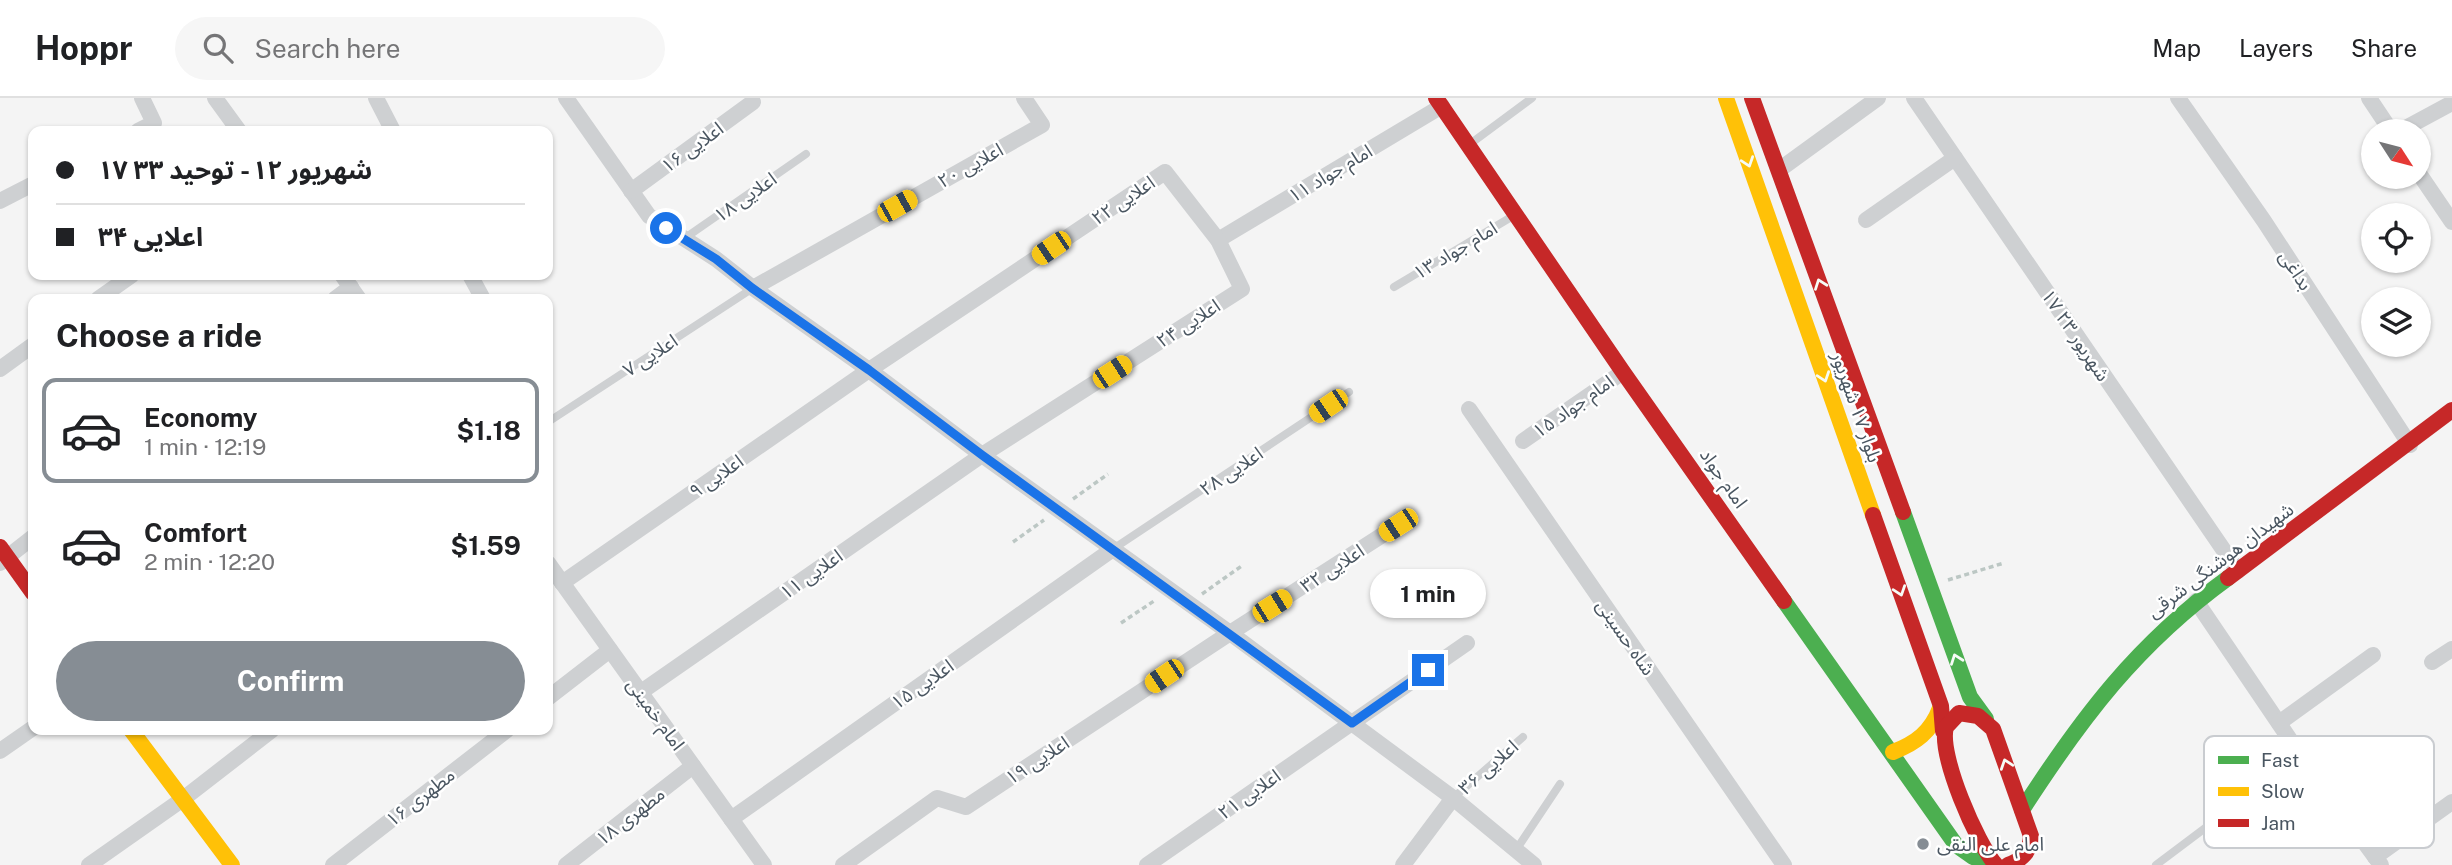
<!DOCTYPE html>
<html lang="en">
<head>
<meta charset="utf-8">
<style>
	:root { --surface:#fff; --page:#f6f6f6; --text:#202124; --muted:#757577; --line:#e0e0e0; --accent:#868d94 }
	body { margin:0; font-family:"Public Sans","Noto Sans Arabic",sans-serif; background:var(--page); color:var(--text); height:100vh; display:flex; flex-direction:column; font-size:26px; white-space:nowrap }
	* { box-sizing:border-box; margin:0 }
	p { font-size:23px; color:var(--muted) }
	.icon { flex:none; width:38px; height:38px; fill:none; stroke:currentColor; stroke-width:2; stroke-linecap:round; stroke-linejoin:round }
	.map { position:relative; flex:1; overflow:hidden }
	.details { position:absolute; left:28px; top:196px; width:525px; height:441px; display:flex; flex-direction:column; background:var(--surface); border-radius:14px; box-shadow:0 2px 5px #0004 }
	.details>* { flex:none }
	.hud { position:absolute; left:28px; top:28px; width:525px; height:154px; border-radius:14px; box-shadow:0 2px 5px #0004; display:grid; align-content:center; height:154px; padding:0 28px; background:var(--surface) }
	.needle { width:46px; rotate:126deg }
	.buttons { position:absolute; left:2361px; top:21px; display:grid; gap:14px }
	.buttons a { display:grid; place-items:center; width:70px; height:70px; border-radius:50%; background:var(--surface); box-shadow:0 2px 5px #0004; font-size:35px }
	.end { position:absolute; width:32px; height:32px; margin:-16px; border:9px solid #1a73e8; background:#fff; box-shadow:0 0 0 4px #fff }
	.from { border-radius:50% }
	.bubble { position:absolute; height:49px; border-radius:24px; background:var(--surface); box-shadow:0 2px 5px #0004; font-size:23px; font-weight:700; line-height:49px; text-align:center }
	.car { position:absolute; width:21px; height:42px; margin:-21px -10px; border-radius:9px; box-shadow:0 0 5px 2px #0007; background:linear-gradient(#f5c518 24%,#345 0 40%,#f5c518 0 76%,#345 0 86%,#f5c518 0) }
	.hud b { display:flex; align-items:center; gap:24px; height:66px; font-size:26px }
	.hud b+b { border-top:2px solid var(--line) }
	.hud i { width:18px; height:18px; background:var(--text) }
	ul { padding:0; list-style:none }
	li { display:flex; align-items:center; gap:21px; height:105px; margin:0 14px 10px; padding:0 14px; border:4px solid transparent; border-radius:14px }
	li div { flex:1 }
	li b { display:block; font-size:26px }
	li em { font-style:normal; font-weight:700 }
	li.current { border-color:var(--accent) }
	li>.icon { width:63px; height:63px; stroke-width:1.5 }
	h2 { padding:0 28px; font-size:32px; line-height:84px }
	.action { display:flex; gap:14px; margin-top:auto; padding:14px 28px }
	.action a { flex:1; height:80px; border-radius:42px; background:var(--accent); color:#fff; font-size:28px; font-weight:700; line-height:80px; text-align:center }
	header { display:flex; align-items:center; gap:42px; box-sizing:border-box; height:98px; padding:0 35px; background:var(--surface); border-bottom:2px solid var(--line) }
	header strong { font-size:33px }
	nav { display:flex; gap:38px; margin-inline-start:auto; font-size:24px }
	.search { width:490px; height:63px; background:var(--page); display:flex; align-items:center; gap:18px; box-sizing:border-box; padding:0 24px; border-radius:38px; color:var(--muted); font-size:26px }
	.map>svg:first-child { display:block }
</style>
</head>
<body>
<header>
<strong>Hoppr</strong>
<div class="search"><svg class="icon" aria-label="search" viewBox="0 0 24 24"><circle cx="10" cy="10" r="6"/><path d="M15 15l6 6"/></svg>Search here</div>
<nav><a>Map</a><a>Layers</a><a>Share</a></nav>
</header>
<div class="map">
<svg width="2452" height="767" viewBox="0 0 2452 767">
	<rect width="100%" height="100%" fill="#f4f4f4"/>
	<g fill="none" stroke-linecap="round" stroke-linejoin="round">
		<g stroke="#bcc7c4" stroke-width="3.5" stroke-dasharray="5 3.5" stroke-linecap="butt">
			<polyline points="1073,401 1108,376"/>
			<polyline points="1013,444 1044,422"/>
			<polyline points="1948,482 2004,465"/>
			<polyline points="1202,496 1243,467"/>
			<polyline points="1121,525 1154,503"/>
		</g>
		<g stroke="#ced0d2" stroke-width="8">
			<polyline points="1470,46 1532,0"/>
			<polyline points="685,140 806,56"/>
			<polyline points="1394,189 1513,118"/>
			<polyline points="548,324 753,190"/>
			<polyline points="1113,451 1349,294"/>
			<polyline points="1453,700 1523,639"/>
			<polyline points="1516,752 1560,686"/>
			<polyline points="2156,767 2301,658"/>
		</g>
		<g stroke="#ced0d2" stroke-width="16">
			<polyline points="215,0 239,33"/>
			<polyline points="376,0 393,33"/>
			<polyline points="566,0 649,118 716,161 753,190 869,272 982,357 1230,535 1453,700 1534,767"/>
			<polyline points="1914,0 2238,473"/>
			<polyline points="2178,0 2264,123 2410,347"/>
			<polyline points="2369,0 2391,33"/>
			<polyline points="138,33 154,25 142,0"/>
			<polyline points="2400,33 2452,5"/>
			<polyline points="1779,72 1878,0"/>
			<polyline points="2418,74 2452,124"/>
			<polyline points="631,93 753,4"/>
			<polyline points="0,103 33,86"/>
			<polyline points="1866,122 1955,60"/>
			<polyline points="1218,142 1442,8"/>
			<polyline points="342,177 359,201"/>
			<polyline points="470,177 483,201"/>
			<polyline points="753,190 1042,27 1024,0"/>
			<polyline points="98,201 132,177"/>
			<polyline points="335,201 351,189"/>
			<polyline points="0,271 33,247"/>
			<polyline points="1469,311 1784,767"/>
			<polyline points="1523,343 1623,274"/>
			<polyline points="0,465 33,439"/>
			<polyline points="548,465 764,767"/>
			<polyline points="562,485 869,272 1165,74 1218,142 1242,191 982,357 641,594"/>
			<polyline points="2196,503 2301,658 2381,767"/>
			<polyline points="2432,564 2452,551"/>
			<polyline points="548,600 610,552"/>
			<polyline points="2279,625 2373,557"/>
			<polyline points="0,653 33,630"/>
			<polyline points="731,721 1113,451"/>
			<polyline points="2375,759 2452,704"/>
			<polyline points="89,767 183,701 272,632"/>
			<polyline points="333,767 507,632"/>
			<polyline points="566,767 693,668"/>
			<polyline points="843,767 937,700 966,709 1230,535 1398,427"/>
			<polyline points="1147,767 1467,545"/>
			<polyline points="1403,767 1453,700"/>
		</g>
		<g stroke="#4caf50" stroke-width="16">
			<polyline points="1903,414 1970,599 1986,621"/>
			<polyline points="1784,503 1956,747 1973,759 1993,766"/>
			<path d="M2022 712C2082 619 2137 546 2228 480"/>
		</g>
		<g stroke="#ffc107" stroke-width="16">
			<polyline points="1726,0 1873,417"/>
			<polyline points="131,632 232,767"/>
			<path d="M1893 654C1916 645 1931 634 1940 610"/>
		</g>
		<g stroke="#c62828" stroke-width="16">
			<polyline points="1436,0 1623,274 1784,503"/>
			<polyline points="1752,0 1903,414"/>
			<polyline points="1873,417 1941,608 1943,633"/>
			<polyline points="0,449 33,495"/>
			<polyline points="2228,480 2452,312"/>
			<path d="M1996 767C1977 746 1938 656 1946 629L1959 615 1978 618 1993 631 2031 738C2030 754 2023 761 2008 767"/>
		</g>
	</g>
	<defs><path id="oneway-chevron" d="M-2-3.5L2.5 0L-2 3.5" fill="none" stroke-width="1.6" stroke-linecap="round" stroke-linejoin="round" transform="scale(1.75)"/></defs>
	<g stroke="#f6fbf6">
		<use href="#oneway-chevron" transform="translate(1748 64) rotate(71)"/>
		<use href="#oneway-chevron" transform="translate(1820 186) rotate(-110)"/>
		<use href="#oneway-chevron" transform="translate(1824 279) rotate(71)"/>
		<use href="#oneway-chevron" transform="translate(1900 493) rotate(71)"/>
		<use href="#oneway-chevron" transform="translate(1956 561) rotate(-110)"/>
		<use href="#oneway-chevron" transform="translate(2006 666) rotate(-109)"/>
	</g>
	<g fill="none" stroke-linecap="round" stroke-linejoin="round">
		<polyline stroke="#1a73e8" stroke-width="9" points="666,130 716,161 752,190 869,272 982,357 1352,625 1428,572"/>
	</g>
	<circle fill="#868d94" stroke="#fff" stroke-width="2.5" cx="1923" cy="746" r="7"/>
	<g text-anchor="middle" stroke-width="5" stroke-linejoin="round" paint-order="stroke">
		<g font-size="19" fill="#4a5661" stroke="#fff">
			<text transform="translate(692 49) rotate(-36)" y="7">اعلایی ۱۶</text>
			<text transform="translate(970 67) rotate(-29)" y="7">اعلایی ۲۰</text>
			<text transform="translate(1330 75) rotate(-31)" y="7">امام جواد ۱۱</text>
			<text transform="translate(745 99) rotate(-35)" y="7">اعلایی ۱۸</text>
			<text transform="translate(1123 102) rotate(-34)" y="7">اعلایی ۲۲</text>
			<text transform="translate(1455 152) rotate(-31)" y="7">امام جواد ۱۳</text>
			<text transform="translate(2296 172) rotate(57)" y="7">بداغی</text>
			<text transform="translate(1188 225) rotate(-33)" y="7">اعلایی ۲۴</text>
			<text transform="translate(2076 237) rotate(56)" y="7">۱۷ شهریور ۲۳</text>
			<text transform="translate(650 257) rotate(-33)" y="7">اعلایی ۷</text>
			<text transform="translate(1573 308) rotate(-35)" y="7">امام جواد ۱۵</text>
			<text transform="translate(1857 309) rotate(71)" y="7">بلوار ۱۷ شهریور</text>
			<text transform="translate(1231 373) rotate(-34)" y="7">اعلایی ۲۸</text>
			<text transform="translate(716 378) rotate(-35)" y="7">اعلایی ۹</text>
			<text transform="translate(1724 380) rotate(55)" y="7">امام جواد</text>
			<text transform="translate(2220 462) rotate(-37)" y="7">شهیدان هوشنگی شرقی</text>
			<text transform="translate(1332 470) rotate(-33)" y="7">اعلایی ۳۲</text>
			<text transform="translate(811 476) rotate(-35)" y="7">اعلایی ۱۱</text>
			<text transform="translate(1626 539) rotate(55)" y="7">شاه حسینی</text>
			<text transform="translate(922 586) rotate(-35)" y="7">اعلایی ۱۵</text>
			<text transform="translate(656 616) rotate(54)" y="7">امام خمینی</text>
			<text transform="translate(1037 662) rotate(-33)" y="7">اعلایی ۱۹</text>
			<text transform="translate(1488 669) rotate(-41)" y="7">اعلایی ۳۶</text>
			<text transform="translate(1249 696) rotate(-35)" y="7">اعلایی ۲۱</text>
			<text transform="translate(420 699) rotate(-38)" y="7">مطهری ۱۶</text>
			<text transform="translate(630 718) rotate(-38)" y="7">مطهری ۱۸</text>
		</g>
		<g font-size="19" fill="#4a5661" stroke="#fff" text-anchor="start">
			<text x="1937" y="753">امام علی النقی</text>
		</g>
	</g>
	<rect x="2204" y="638" width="230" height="112" rx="10" fill="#fff" stroke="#c9ccd0" stroke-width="2"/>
	<rect x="2218" y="658" width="31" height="8" fill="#4caf50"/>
	<rect x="2218" y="689" width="31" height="9" fill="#ffc107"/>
	<rect x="2218" y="721" width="31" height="8" fill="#c62828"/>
	<g font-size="19" fill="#4a5661">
		<text x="2261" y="669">Fast</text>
		<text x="2261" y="700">Slow</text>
		<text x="2261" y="732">Jam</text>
	</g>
</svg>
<div class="buttons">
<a><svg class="needle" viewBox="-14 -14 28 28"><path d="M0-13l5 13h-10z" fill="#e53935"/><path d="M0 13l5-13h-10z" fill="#757577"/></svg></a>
<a><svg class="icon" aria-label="locate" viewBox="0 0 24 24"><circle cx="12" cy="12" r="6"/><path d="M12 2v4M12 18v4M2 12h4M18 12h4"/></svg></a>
<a><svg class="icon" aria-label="layers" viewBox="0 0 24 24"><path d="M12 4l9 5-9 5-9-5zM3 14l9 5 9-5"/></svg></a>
</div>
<i class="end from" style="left:666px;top:130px"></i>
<i class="end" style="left:1428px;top:572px"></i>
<div class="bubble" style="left:1370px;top:471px;width:116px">1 min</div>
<i class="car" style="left:897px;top:108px;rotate:61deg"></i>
<i class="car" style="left:1051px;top:150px;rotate:236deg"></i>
<i class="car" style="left:1112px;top:274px;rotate:57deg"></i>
<i class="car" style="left:1328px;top:308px;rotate:236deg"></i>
<i class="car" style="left:1398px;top:427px;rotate:237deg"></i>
<i class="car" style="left:1272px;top:508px;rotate:58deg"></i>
<i class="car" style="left:1164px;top:578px;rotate:236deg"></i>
<div class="hud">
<b><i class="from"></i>۱۷ شهریور ۱۲ - توحید ۳۳</b>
<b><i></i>اعلایی ۳۴</b>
</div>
<section class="details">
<h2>Choose a ride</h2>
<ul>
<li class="current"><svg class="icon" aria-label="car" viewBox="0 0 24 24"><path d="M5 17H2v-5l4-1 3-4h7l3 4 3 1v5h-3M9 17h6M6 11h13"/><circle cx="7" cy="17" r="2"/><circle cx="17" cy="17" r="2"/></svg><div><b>Economy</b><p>1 min · 12:19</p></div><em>$1.18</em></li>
<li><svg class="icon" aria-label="car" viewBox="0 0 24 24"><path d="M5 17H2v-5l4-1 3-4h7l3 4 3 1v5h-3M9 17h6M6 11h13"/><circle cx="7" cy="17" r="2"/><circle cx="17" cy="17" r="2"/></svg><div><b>Comfort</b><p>2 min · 12:20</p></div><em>$1.59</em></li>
</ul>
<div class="action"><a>Confirm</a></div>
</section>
</div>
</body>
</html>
